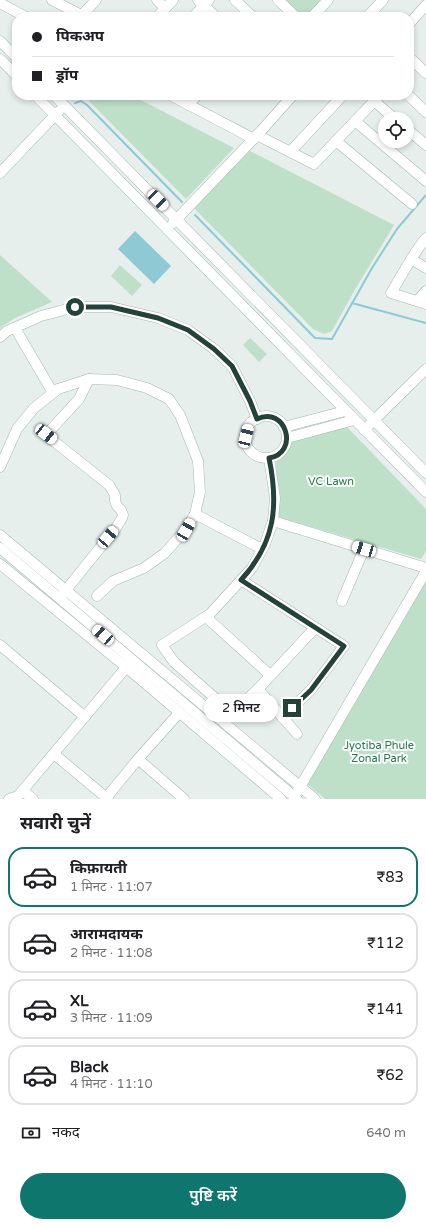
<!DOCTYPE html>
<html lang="hi">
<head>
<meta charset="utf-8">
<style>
	:root { --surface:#fff; --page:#f2f2f2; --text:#202124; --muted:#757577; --line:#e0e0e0; --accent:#0f766e }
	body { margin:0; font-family:"Varela Round","Noto Sans Devanagari",sans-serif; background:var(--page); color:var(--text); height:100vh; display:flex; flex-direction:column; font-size:15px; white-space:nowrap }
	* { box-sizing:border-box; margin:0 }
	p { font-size:13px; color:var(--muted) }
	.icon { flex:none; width:22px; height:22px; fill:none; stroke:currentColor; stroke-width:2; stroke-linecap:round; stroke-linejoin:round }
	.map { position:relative; height:799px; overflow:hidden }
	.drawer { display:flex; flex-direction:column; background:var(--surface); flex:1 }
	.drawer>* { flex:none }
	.hud { position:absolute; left:12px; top:12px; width:402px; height:88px; border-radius:16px; box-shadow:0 2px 6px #0003; display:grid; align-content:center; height:88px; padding:0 20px; background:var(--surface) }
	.buttons { position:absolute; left:378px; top:112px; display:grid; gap:8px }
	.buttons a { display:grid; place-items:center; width:36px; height:36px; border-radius:50%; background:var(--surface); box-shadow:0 2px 6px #0003; font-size:20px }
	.end { position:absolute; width:18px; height:18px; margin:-9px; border:5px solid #24423a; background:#fff; box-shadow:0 0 0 2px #fff }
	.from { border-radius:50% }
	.bubble { position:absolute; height:28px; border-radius:14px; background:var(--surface); box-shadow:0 2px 6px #0003; font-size:13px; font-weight:600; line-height:28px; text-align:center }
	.car { position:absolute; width:12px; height:24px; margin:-12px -6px; border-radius:5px; box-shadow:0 0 3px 1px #0007; background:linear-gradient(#fff 24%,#345 0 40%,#fff 0 76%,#345 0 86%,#fff 0) }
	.hud b { display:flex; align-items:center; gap:14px; height:38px; font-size:15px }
	.hud b+b { border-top:1px solid var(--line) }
	.hud i { width:10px; height:10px; background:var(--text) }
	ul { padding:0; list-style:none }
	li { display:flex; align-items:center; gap:12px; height:60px; margin:0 8px 6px; padding:0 12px; border:2px solid var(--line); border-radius:16px }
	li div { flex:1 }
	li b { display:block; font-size:15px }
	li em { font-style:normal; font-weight:600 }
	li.on { border-color:var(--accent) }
	li>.icon { width:36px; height:36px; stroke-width:1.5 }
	h2 { padding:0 20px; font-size:18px; line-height:48px }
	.pay { display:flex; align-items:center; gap:10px; height:44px; padding:0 20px; font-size:15px }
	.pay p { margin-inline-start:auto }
	.primary-button { display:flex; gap:8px; margin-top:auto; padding:8px 20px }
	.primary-button a { flex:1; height:46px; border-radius:24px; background:var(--accent); color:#fff; font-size:16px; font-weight:600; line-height:46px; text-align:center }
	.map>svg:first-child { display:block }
</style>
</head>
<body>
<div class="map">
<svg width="426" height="799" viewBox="0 0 426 799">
	<rect width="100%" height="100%" fill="#e6efeb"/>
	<g fill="#bfe0c8">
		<polygon points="279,0 322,0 306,17 297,17"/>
		<polygon points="70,95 131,95 234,148 186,199 87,99 74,99"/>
		<polygon points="250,151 394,225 353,293 332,331 324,334 313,329 193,207"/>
		<polygon points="0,255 52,302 15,318 0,328"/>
		<polygon points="120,265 142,285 132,296 111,276"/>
		<polygon points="250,338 267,354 259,362 243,345"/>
		<polygon points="346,426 426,509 426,551 421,559 278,517 276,460 287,451 291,441"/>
		<polygon points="426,577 426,799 325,799 306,783"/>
	</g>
	<polygon fill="#8ec9d4" points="135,231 171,266 154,284 118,249"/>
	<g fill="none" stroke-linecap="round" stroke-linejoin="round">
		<g stroke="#8ec9d4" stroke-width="2">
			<polyline points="75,103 81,101 87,105 182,202"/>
			<polyline points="195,215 315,338 332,339 372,268 397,229 426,195"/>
			<polyline points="352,303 426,323"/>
		</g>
		<defs>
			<g id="minor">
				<polyline points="52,0 85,17"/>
				<polyline points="157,0 165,8"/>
				<polyline points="198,0 216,17"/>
				<polyline points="235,0 253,17"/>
				<polyline points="278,0 296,17"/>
				<polyline points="0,3 26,17"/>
				<polyline points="80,17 96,0"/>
				<polyline points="157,17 173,0"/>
				<polyline points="193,17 209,0"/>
				<polyline points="312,17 328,0"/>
				<polyline points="367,17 383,0"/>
				<polyline points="409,24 426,5"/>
				<polyline points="0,41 17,58"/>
				<polyline points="409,57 426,73"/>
				<polyline points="0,59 17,76"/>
				<polyline points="35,95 426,492"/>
				<polyline points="54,95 426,473"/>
				<polyline points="170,95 254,139"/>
				<polyline points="408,95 426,112"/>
				<polyline points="374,101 395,119"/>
				<polyline points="188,105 197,95"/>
				<polyline points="355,121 426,181"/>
				<polyline points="407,129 426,145"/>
				<polyline points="257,135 314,164 380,95"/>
				<polyline points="336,141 412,204"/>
				<polyline points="290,152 343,95"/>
				<polyline points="0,173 59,111"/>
				<polyline points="173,223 261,131 293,95"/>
				<path d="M426 238C412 255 402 275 391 293L426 304"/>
				<polyline points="411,259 426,268"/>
				<polyline points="417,301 426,291"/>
				<polyline points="15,328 53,393"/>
				<polyline points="0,337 7,331 41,316 75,307 111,307 158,318 188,330 214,349 232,366 250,401 257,419"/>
				<circle cx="266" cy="437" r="21"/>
				<polyline points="284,427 345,411"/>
				<polyline points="364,430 426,369"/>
				<polyline points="287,438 354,420"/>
				<polyline points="269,458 275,498 273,521 265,544 252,568 210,614 162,645 174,662 232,713 258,689 315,628"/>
				<polyline points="0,467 17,429 34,408 58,389 89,379 117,380 147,388 169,399 180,415 198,461 200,492 195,514 186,529 165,553 144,568 113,581 97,596"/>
				<polyline points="195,514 262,549"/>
				<polyline points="273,521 426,568"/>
				<polyline points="0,535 315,799"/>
				<polyline points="0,548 297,799"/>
				<polyline points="0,564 126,667 281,799"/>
				<polyline points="241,580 344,646 311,690 282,717"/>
				<polyline points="62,595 116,528 122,518 123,515 121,510 117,506 115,501 115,495 109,485 46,435 79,399 89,379"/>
				<polyline points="342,601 364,549"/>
				<polyline points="206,617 270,675"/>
				<polyline points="0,645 85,717"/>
				<polyline points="258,689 297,734"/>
				<polyline points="54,754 108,799"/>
				<polyline points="138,759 184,799"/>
				<polyline points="23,791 33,799"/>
				<polyline points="297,792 426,571"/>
				<polyline points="106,798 138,759 179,713"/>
				<polyline points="9,799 18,796 129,664"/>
			</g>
		</defs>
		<use href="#minor" stroke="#a8b8b2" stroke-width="11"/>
		<use href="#minor" stroke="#fff" stroke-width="10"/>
	</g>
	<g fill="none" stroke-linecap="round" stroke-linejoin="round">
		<path stroke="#24423a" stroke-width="5" d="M75 307H111L158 318 188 330 214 349 232 366 250 401 257 419C286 405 300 453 269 458 279 506 275 543 241 580L344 646 311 690 292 708"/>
	</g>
	<g text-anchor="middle" stroke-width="4" stroke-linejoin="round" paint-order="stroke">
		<g font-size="11" fill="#2d7a4b" stroke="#f7fbf9">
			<text x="331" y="485">VC Lawn</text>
			<text x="379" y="749">Jyotiba Phule<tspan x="379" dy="13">Zonal Park</tspan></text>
		</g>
	</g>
</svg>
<div class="buttons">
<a><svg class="icon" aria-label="locate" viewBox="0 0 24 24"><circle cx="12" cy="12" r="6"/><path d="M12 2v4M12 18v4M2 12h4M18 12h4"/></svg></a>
</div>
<i class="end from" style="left:75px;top:307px"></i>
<i class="end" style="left:292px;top:708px"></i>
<div class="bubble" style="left:204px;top:694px;width:74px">2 मिनट</div>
<i class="car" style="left:158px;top:200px;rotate:136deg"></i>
<i class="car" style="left:46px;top:434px;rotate:128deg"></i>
<i class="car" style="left:246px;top:436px;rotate:14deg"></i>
<i class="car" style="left:186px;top:530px;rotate:30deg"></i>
<i class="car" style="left:108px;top:537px;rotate:40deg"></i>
<i class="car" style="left:364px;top:549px;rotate:287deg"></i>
<i class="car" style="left:103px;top:635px;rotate:311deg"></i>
<div class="hud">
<b><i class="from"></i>पिकअप</b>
<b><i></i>ड्रॉप</b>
</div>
</div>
<section class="drawer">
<h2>सवारी चुनें</h2>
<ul>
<li class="on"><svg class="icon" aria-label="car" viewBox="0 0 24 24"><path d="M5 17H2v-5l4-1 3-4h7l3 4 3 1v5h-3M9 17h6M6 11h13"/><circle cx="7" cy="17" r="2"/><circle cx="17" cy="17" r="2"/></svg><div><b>किफ़ायती</b><p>1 मिनट · 11:07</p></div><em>₹83</em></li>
<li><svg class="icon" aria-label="car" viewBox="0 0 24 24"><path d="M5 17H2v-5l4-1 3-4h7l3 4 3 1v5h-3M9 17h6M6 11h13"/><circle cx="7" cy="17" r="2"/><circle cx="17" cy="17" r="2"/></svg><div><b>आरामदायक</b><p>2 मिनट · 11:08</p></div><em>₹112</em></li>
<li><svg class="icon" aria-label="car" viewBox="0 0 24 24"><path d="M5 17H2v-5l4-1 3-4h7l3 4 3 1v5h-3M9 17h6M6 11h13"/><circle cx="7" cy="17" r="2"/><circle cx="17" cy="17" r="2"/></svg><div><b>XL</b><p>3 मिनट · 11:09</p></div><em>₹141</em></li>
<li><svg class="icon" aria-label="car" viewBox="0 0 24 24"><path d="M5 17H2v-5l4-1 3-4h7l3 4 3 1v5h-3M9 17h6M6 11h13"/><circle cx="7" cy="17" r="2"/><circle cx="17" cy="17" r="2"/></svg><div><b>Black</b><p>4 मिनट · 11:10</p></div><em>₹62</em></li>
</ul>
<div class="pay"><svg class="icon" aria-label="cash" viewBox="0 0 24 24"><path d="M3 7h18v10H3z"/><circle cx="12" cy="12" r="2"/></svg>नकद<p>640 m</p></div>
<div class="primary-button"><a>पुष्टि करें</a></div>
</section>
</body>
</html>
